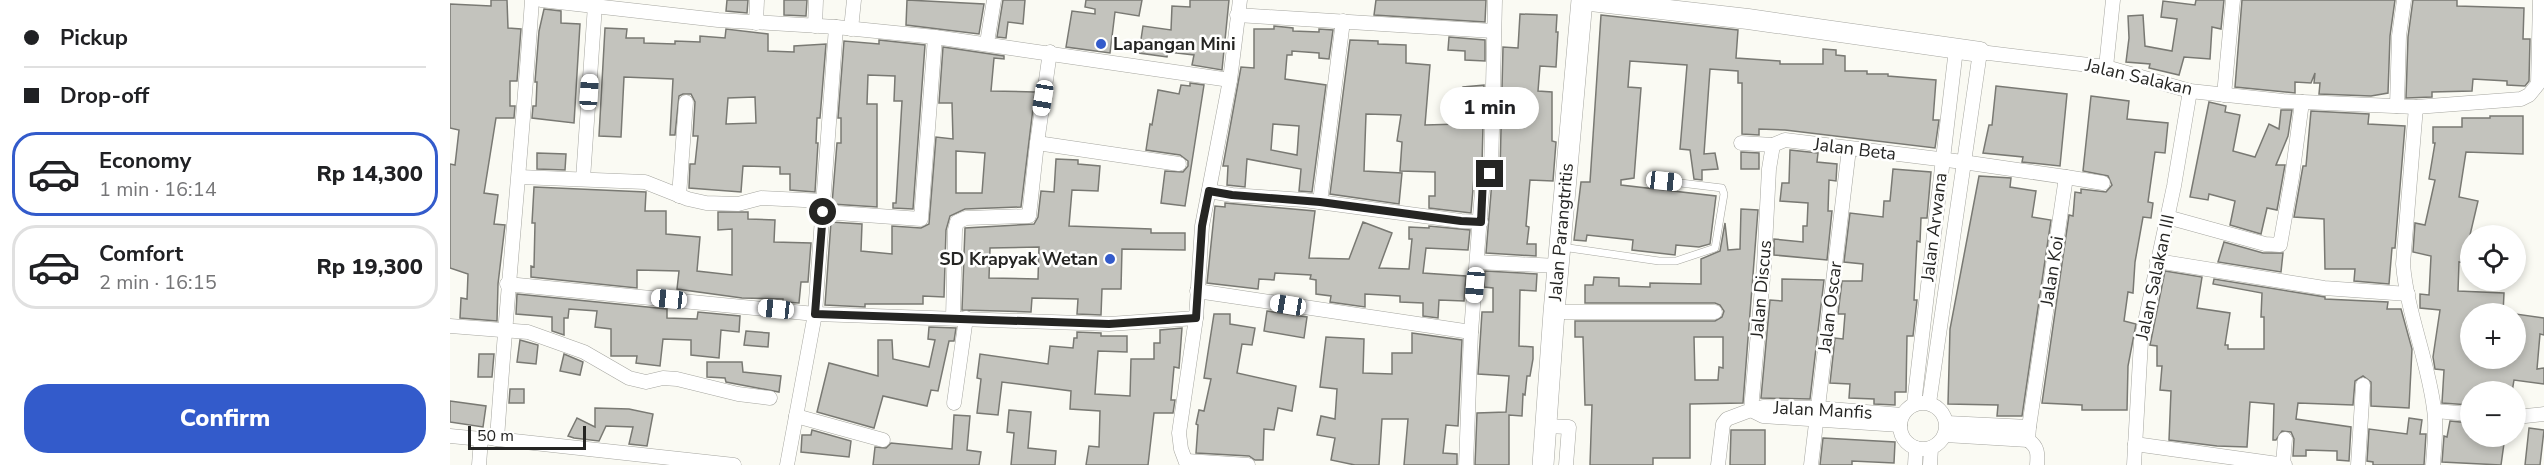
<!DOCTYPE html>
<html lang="en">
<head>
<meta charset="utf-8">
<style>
	:root { --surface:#fff; --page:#f2f2f2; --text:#202124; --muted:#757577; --line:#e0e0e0; --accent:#335bcb }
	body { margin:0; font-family:"Nunito Sans",sans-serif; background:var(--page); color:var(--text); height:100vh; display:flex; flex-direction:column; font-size:22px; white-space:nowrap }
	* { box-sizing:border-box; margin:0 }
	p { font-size:20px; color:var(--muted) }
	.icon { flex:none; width:33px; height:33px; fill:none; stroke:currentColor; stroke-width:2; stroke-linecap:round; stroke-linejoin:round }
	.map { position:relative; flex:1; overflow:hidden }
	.drawer { display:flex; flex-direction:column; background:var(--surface); width:450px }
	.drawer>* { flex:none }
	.banner { display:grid; align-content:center; height:132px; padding:0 24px; background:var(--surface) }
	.fabs { position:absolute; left:2010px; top:225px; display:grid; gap:12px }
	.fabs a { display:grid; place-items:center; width:66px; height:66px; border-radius:50%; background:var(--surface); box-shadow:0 3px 9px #0003; font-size:30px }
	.scale { position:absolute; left:18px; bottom:15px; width:118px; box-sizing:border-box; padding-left:6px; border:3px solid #252523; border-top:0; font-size:16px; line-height:21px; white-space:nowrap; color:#252523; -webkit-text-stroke:4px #fffffe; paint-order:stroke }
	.end { position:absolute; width:27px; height:27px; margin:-14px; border:8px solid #252523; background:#fff; box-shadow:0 0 0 3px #fff }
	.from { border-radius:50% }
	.bubble { position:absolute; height:42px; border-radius:21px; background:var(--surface); box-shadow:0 3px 9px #0003; font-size:20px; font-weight:800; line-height:42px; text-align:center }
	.car { position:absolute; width:18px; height:36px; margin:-18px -9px; border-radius:8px; box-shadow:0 0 4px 2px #0007; background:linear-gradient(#fff 24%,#345 0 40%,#fff 0 76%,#345 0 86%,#fff 0) }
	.banner b { display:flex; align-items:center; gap:21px; height:57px; font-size:22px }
	.banner b+b { border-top:2px solid var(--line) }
	.banner i { width:15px; height:15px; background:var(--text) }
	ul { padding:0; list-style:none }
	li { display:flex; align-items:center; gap:18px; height:84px; margin:0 12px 9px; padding:0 12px; border:3px solid var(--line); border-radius:24px }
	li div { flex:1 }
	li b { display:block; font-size:22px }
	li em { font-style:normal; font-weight:800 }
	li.current { border-color:var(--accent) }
	li>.icon { width:54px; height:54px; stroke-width:1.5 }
	.action { display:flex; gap:12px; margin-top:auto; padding:12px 24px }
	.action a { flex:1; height:69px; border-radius:24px; background:var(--accent); color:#fff; font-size:24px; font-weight:800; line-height:69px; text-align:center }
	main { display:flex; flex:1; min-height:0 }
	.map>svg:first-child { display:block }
</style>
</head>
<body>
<main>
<section class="drawer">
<div class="banner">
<b><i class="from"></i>Pickup</b>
<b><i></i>Drop-off</b>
</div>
<ul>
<li class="current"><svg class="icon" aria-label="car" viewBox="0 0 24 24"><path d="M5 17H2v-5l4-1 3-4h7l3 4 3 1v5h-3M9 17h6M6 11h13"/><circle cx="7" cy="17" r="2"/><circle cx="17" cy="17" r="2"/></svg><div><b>Economy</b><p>1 min · 16:14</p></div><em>Rp 14,300</em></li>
<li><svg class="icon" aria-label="car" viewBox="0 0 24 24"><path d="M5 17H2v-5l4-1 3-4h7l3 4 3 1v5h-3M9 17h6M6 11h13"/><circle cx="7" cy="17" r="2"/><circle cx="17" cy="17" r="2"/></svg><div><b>Comfort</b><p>2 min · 16:15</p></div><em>Rp 19,300</em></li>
</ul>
<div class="action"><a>Confirm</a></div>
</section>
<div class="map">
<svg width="2094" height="465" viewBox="0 0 2094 465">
	<rect width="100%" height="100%" fill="#fafaf3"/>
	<g fill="#c3c3bd" stroke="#797973" stroke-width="1.5" fill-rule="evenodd">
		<polygon points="41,0 57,0 58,28 71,29 67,81 60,81 60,106 65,106 64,118 46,118 34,193 48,195 44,224 55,225 48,284 47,321 10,318 11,298 17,299 18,274 0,268 0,164 5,165 9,130 0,128 0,4 41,6"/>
		<polygon points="277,0 298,0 297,13 276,11"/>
		<polygon points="334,0 357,0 356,16 334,15"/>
		<polygon points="457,0 534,4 529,34 456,25"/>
		<polygon points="553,0 575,0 573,24 558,22 556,38 547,37"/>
		<polygon points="636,0 692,0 689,16 665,12 660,53 616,47 622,11 645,14 645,9 635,7"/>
		<polygon points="740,0 779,0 772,70 742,65 744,55 718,52 717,57 689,53 693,26 721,30 722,6 740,7"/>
		<polygon points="926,0 1036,0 1035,22 924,15"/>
		<polygon points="1746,0 1774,0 1771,29 1762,27 1760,59 1734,57 1729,75 1699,68 1700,64 1676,62 1679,38 1678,16 1693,15 1695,46 1722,51 1727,19 1711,17 1713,1 1745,5"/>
		<polygon points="1792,0 1945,0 1940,36 1938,93 1921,96 1869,94 1870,83 1864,83 1865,73 1861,83 1845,82 1845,93 1785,87"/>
		<polygon points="1963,0 2007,0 2007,6 2074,8 2073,39 2080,39 2079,81 2075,86 2057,85 2057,81 2023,79 2022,91 1982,92 1982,97 1956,98 1958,37"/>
		<polygon points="94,9 111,11 111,23 130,24 124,123 82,118 83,106 86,106 87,82 85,82 89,31"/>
		<polygon points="1070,14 1107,15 1106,32 1108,32 1106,67 1090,66 1088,91 1102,92 1102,141 1106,142 1103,181 1080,180 1076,226 1079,227 1077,244 1086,244 1086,256 1036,253 1042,181 1048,178 1050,172 1053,47 1068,48"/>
		<polygon points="1151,15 1288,30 1286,58 1330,61 1330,64 1373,64 1373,49 1386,50 1386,55 1395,56 1395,71 1417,71 1417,74 1438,74 1438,76 1486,80 1483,120 1489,120 1485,148 1335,130 1309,129 1309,135 1292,134 1292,83 1288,83 1288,71 1260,69 1254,154 1265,153 1268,169 1252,170 1252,180 1244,179 1240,150 1230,149 1237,65 1180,61 1178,87 1191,88 1184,178 1171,180 1171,185 1266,196 1260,244 1249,247 1226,245 1225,255 1182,250 1183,240 1137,235 1136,241 1124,240 1131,182 1140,182"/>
		<path d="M824 26 843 28V31L869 32V29L883 30 879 59 869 58V53L842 51V55H837L835 79 876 85 862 192 849 191 851 169 797 159 795 187 777 185 778 166H773L791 67 804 68V29H824ZM823 124 849 126 847 155 821 150Z"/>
		<path d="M155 28 177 29 176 38H194V43L225 44V41L250 42V36L275 38 276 29 318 34V51L344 52V46L376 44 370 118H367L366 143H368L365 192 340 190V174H330V167L293 166 291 192 239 188 240 164H245L248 136H243L245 102 241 94H233L229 96 225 135H220L223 79 174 77 171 137 149 136ZM305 97 306 123 276 124 278 98Z"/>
		<polygon points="999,37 1035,40 1035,61 1015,60 1015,51 998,50"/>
		<polygon points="429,40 475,45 463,209 443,208 443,203 446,203 452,101 444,101 445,76 418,75 417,104 427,104 427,207 382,204 387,143 391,143 391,118 388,118 394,41 429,44"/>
		<polygon points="900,40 928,41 928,44 956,45 956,63 980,65 975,125 1010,124 1010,114 1013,114 1013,87 1034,85 1032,165 1024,177 1021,213 979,208 979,196 985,196 985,172 950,171 952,142 947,141 951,115 916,114 914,171 952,173 949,204 880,194"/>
		<path d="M493 47 554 56V59L544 58 541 91 585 92 571 207 515 209 500 216 496 230 494 297 473 296V304H415V307L375 305 381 222 412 224 411 251 442 254V226L471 228 479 224 486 137 503 139 502 103H489ZM506 151 535 153 532 193H506Z"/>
		<polygon points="740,83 754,85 735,206 711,203 715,171 733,172 738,166 738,161 730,155 696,150 700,124 702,125 708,90 729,94 731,85 740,86"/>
		<polygon points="1546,86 1617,94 1610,166 1572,162 1573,157 1533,153 1539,125 1542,125"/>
		<polygon points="1641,96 1679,101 1677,119 1718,123 1715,153 1705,152 1698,202 1703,203 1701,218 1693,217 1685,262 1683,293 1678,292 1674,321 1686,324 1678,366 1677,410 1632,410 1632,405 1592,403 1619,215 1623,216 1625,192 1631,193 1631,189 1656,192 1662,185 1658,176 1633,171"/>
		<polygon points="1759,102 1776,106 1775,112 1790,115 1783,151 1805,157 1819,124 1829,129 1831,110 1842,110 1838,136 1826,165 1835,165 1827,210 1817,208 1811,234 1780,225 1785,201 1759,194 1758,200 1740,197"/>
		<polygon points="1861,111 1919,114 1918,124 1955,126 1945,248 1942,248 1939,284 1904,281 1905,269 1875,269 1874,219 1844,217 1853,166 1856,166"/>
		<polygon points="2040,116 2073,116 2073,154 2016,152 2009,197 2028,201 2020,235 2020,264 2009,262 2008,291 2054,293 2053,314 2020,314 2020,358 2066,358 2066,314 2094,318 2094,335 2090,334 2087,369 2094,368 2094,384 2064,380 2062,392 2020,392 2020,405 1992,403 1994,370 1985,369 1983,357 1990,310 1970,308 1970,294 1979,295 1981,256 1963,252 1965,223 1975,225 1985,180 1979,179 1985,143 1983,143 1983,127 2012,127 2012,118 2040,118"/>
		<polygon points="1340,150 1368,153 1367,162 1387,164 1386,181 1379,180 1378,211 1382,211 1377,260 1324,255 1324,239 1353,242 1353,226 1357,226 1358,203 1330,201 1332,183 1339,183"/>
		<polygon points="1291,152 1309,153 1309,169 1291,169"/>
		<polygon points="87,153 116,154 115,170 87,169"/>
		<path d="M606 159 628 160V164L650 166 648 191 622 190 619 226 701 229V233H735V250L672 249 671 289H652L651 315 627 314 628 299 582 298 581 312 512 310 515 228 584 224 588 217 591 191 604 192ZM589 247 588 279 539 278 540 248Z"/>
		<polygon points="1443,169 1481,172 1477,218 1471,218 1470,242 1467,241 1464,300 1467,300 1463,336 1457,336 1456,392 1445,392 1445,405 1424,404 1424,399 1399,398 1400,384 1380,383 1385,338 1393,339 1395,314 1388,314 1392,281 1412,281 1413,264 1394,262 1400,213 1433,217 1434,201 1440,201"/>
		<polygon points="1529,176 1561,178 1560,187 1586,191 1582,217 1601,220 1572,416 1547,416 1548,405 1498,404 1500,329"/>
		<polygon points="84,187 196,192 195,211 216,211 216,234 250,237 247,271 282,275 282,229 268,230 268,212 298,212 298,219 325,220 324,242 361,243 358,282 351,282 349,303 333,302 333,299 292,298 227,289 229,271 187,270 187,288 81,277 81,266 84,267 85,223 82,223"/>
		<polygon points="775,203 865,211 859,258 899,259 913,222 942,233 929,268 959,269 962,239 959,239 959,227 979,228 979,226 1020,230 1018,250 976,248 973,273 1016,276 1014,301 989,300 988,318 973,316 973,303 950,302 950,296 915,294 915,307 880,302 881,296 866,294 866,280 860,279 861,275 825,273 824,280 809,279 808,289 757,283 765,206 775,207"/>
		<path d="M1291 209 1308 210 1293 403 1240 404V458H1203V465H1140L1142 405H1135L1133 337H1125V321H1265L1272 317 1274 311 1270 305 1265 303H1135V285H1143L1144 277 1169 278V286L1200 287V283L1251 284V259L1270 251 1275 223 1278 250 1290 249ZM1244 337H1273V368L1269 367 1268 380H1245Z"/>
		<polygon points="1774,242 1813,253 1833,253 1831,272 1768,262"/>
		<polygon points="1035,271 1087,274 1086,291 1070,290 1069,346 1083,347 1083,359 1080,376 1077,376 1075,395 1073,394 1072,416 1059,415 1059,465 1025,465 1027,413 1056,412 1059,376 1028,374 1032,312 1043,312 1043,288 1034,287"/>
		<polygon points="1715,271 1752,277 1747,308 1780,313 1775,345 1778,345 1778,349 1814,349 1814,317 1811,317 1812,293 1763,284 1764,279 1875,297 1875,299 1938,302 1937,309 1951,309 1962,349 1959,408 1921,406 1921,382 1913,376 1905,381 1903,405 1848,403 1846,419 1901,427 1899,461 1887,460 1887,451 1856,450 1856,456 1843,456 1844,439 1841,432 1832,431 1826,440 1823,440 1824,404 1800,402 1797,447 1767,446 1719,440 1721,391 1710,390 1712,366 1707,366 1707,346 1700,345"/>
		<polygon points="1332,279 1374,280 1360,399 1311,398 1320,300 1332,301"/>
		<polygon points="67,294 217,309 217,318 247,319 248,312 290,316 289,332 271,330 269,358 241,355 241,340 213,339 210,366 186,363 187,356 161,356 161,329 145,327 147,311 119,309 118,318 114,318 114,335 102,331 102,317 66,314"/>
		<polygon points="817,311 857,317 854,338 814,331"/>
		<polygon points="764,314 780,314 780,324 805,328 802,345 792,344 787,373 846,386 842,411 828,408 824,430 814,429 813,460 805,460 799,456 746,453 748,425 746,424 749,410 754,411 761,379 754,378"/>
		<polygon points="479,327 506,328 504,341 499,341 488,391 481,390 477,406 433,396 424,428 367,412 379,363 428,376 428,340 442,340 443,359 479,367 485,340 478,339"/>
		<polygon points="732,328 729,368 724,367 721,400 725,400 723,413 704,413 698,465 636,465 639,446 649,447 650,411 620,409 621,391 552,382 548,415 527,413 531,379 527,378 530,354 598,364 600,346 623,348 624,338 627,338 627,332 651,333 651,336 677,336 677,352 648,351 645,394 680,396 681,359 704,359 704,343 710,343 710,330"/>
		<polygon points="296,331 319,333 318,347 294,345"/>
		<polygon points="962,333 1012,340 1008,426 996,425 993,453 1007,454 1007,465 954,465 958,419 932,419 929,465 905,465 881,460 885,438 867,435 871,416 885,419 887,389 870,387 876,337 914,339 913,373 942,374 942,353 962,353"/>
		<polygon points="70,340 88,345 86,364 67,362"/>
		<polygon points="29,354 44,354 42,377 28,377"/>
		<polygon points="114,354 133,362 130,375 110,371"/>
		<polygon points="257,362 292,362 293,372 331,376 329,392 276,382 275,378 257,377"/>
		<polygon points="60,389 74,389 74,403 59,403"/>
		<polygon points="0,401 36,406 33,427 0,422"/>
		<polygon points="145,408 179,409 203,414 197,446 179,444 183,427 156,426 149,441 124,438 118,436 127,418 145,427"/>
		<polygon points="559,410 581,412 578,448 606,451 605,465 561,465 564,433 557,432"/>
		<polygon points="504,415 520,416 517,450 531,452 529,465 423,465 425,447 436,448 441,443 502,449"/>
		<polygon points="1959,418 1972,420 1970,434 1976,434 1974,465 1923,465 1923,462 1917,461 1919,429 1957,434"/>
		<polygon points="2000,421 2020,423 2020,436 2055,436 2051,465 1992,462 1994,436 1997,437"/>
		<polygon points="2079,428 2094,430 2090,465 2075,465"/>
		<polygon points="362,430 401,441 399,457 351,452 352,435 361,435"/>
		<polygon points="1281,430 1315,430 1315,465 1280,465"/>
		<polygon points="1373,438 1445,442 1444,463 1402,461 1402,465 1370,465"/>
	</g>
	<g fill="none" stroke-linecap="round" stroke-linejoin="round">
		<defs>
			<polyline id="lane" points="1112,247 1209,261 1226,261 1265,248 1274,194 1272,188 1214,181"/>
			<g id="street">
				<polyline points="91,0 268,20 386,27 485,37 780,80"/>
				<polyline points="787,15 1043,31"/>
				<polyline points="306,23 307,0"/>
				<polyline points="365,26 366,0"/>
				<polyline points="401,29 404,0"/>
				<polyline points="537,43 544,0"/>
				<polyline points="1656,67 1663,0"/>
				<polyline points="1774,95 1783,0"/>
				<polyline points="1947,106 1949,36 1954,0"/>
				<path d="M1966 107 1953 264C1957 313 1978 360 1984 409 1987 427 1984 447 1983 465"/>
				<polyline points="587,143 729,164"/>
				<polyline points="1291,143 1323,145"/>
				<polyline points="69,177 195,182 238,199 256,203 288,204 311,198 374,201"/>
				<polyline points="1616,177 1653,183"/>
				<polyline points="133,179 145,5"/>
				<polyline points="759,191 782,195 854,200 1011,221 1031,222"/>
				<polyline points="229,196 236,102"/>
				<polyline points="870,202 893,21"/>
				<polyline points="373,212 471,219 485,37"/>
				<polyline points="1717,217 1815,244 1830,245 1842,177 1852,102"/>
				<polyline points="1707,261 1874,288 1958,294"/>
				<polyline points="1027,262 1108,266"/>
				<polyline points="57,284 365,314 659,324 746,318"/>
				<polyline points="747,291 1021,332"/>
				<polyline points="1104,312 1265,312"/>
				<polyline points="503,318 505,230 507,222 516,218 579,216 587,143 600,52"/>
				<polyline points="0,326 78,332 134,352 179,378 196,382 213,378 227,379 288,394 320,398"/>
				<circle cx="1473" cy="426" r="23"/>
				<polyline points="504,403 516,318"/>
				<polyline points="1479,403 1530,52 1656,67 1740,91 1833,101 1966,107 2071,99 2079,95 2088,84 2090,0"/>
				<polyline points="1464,404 1506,49"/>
				<polyline points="1985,411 2020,414"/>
				<polyline points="346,416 433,440"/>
				<polyline points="2066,417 2094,414"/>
				<polyline points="1497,423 1579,427"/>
				<polyline points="1450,425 1313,416 1301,410 1313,407 1368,408 1452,415"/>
				<polyline points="1096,426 1119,427 1116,465"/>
				<polyline points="1495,435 1578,440"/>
				<polyline points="0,436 31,439"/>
				<polyline points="47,439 284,465"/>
				<polyline points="1685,444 1835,465"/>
				<polyline points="737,461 798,465"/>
				<path d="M29 465 31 439 35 437 47 439C57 292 72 146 82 0"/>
				<polyline points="337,465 365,314 386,27"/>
				<polyline points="737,465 731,449 729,433 746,318 752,226 780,80 790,0"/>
				<polyline points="1016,465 1021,332 1033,178 1035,174 1041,172 1045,0"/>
				<path d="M1268 465 1273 424 1277 419 1301 410 1314 266 1319 169 1323 145 1335 140 1513 162 1616 177 1579 427 1578 440C1588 447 1588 453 1587 465"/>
				<polyline points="1361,465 1399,149"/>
				<polyline points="1465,465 1466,448"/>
				<polyline points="1480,465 1481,448"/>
				<polyline points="1684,465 1691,341 1724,186 1740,91"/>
				<polyline points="1833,465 1835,439"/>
				<polyline points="1908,465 1913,385"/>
			</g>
			<polyline id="secondary" points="1132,0 1298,19 1530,52"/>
			<polyline id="primary" points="1093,465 1104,312 1132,0"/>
		</defs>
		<use href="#lane" stroke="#a6a6a0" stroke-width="8"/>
		<use href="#street" stroke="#a6a6a0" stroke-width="15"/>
		<use href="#secondary" stroke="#a6a6a0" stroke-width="21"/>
		<use href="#primary" stroke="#a6a6a0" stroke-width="22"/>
		<use href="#lane" stroke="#fff" stroke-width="7"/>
		<use href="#street" stroke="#fff" stroke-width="14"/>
		<use href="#secondary" stroke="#fff" stroke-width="20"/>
		<use href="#primary" stroke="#fff" stroke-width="21"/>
	</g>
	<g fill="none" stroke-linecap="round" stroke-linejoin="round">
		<polyline stroke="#252523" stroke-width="8" points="373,212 365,314 659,324 746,318 752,226 759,191 782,195 870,202 1011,221 1031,222 1033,178 1035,174 1040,174"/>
	</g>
	<g fill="#335bcb" stroke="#fffffe" stroke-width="2">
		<circle cx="651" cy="44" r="6"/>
		<circle cx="660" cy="259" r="6"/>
	</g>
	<g text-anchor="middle" stroke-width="5" stroke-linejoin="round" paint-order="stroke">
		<g font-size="18" font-weight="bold" fill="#252523" stroke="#fffffe" text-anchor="start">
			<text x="663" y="50">Lapangan Mini</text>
			<text x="648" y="265" text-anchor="end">SD Krapyak Wetan</text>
		</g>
		<g font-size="18" fill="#252523" stroke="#fffffe">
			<text transform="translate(1689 77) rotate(13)" y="6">Jalan Salakan</text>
			<text transform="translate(1405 149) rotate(7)" y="6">Jalan Beta</text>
			<text transform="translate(1484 227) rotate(-83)" y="6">Jalan Arwana</text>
			<text transform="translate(1111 232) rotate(-85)" y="6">Jalan Parangtritis</text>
			<text transform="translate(1602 271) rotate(-81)" y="6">Jalan Koi</text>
			<text transform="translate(1705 277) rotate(-78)" y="6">Jalan Salakan III</text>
			<text transform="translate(1311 289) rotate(-85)" y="6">Jalan Discus</text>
			<text transform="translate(1380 307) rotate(-83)" y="6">Jalan Oscar</text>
			<text transform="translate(1373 410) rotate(3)" y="6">Jalan Manfis</text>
		</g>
	</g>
</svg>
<div class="fabs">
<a><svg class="icon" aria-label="locate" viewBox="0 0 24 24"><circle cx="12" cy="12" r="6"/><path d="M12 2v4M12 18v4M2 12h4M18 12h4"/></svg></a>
<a>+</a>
<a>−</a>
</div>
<div class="scale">50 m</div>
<i class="end from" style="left:373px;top:212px"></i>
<i class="end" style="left:1040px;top:174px"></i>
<div class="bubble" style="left:990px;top:87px;width:99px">1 min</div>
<i class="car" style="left:139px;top:92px;rotate:4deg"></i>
<i class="car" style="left:593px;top:98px;rotate:189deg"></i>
<i class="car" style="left:1214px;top:181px;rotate:96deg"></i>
<i class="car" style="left:1025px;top:285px;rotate:185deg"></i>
<i class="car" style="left:219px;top:299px;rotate:276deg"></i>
<i class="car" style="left:838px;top:305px;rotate:279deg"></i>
<i class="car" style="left:326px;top:309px;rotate:276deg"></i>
</div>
</main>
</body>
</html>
